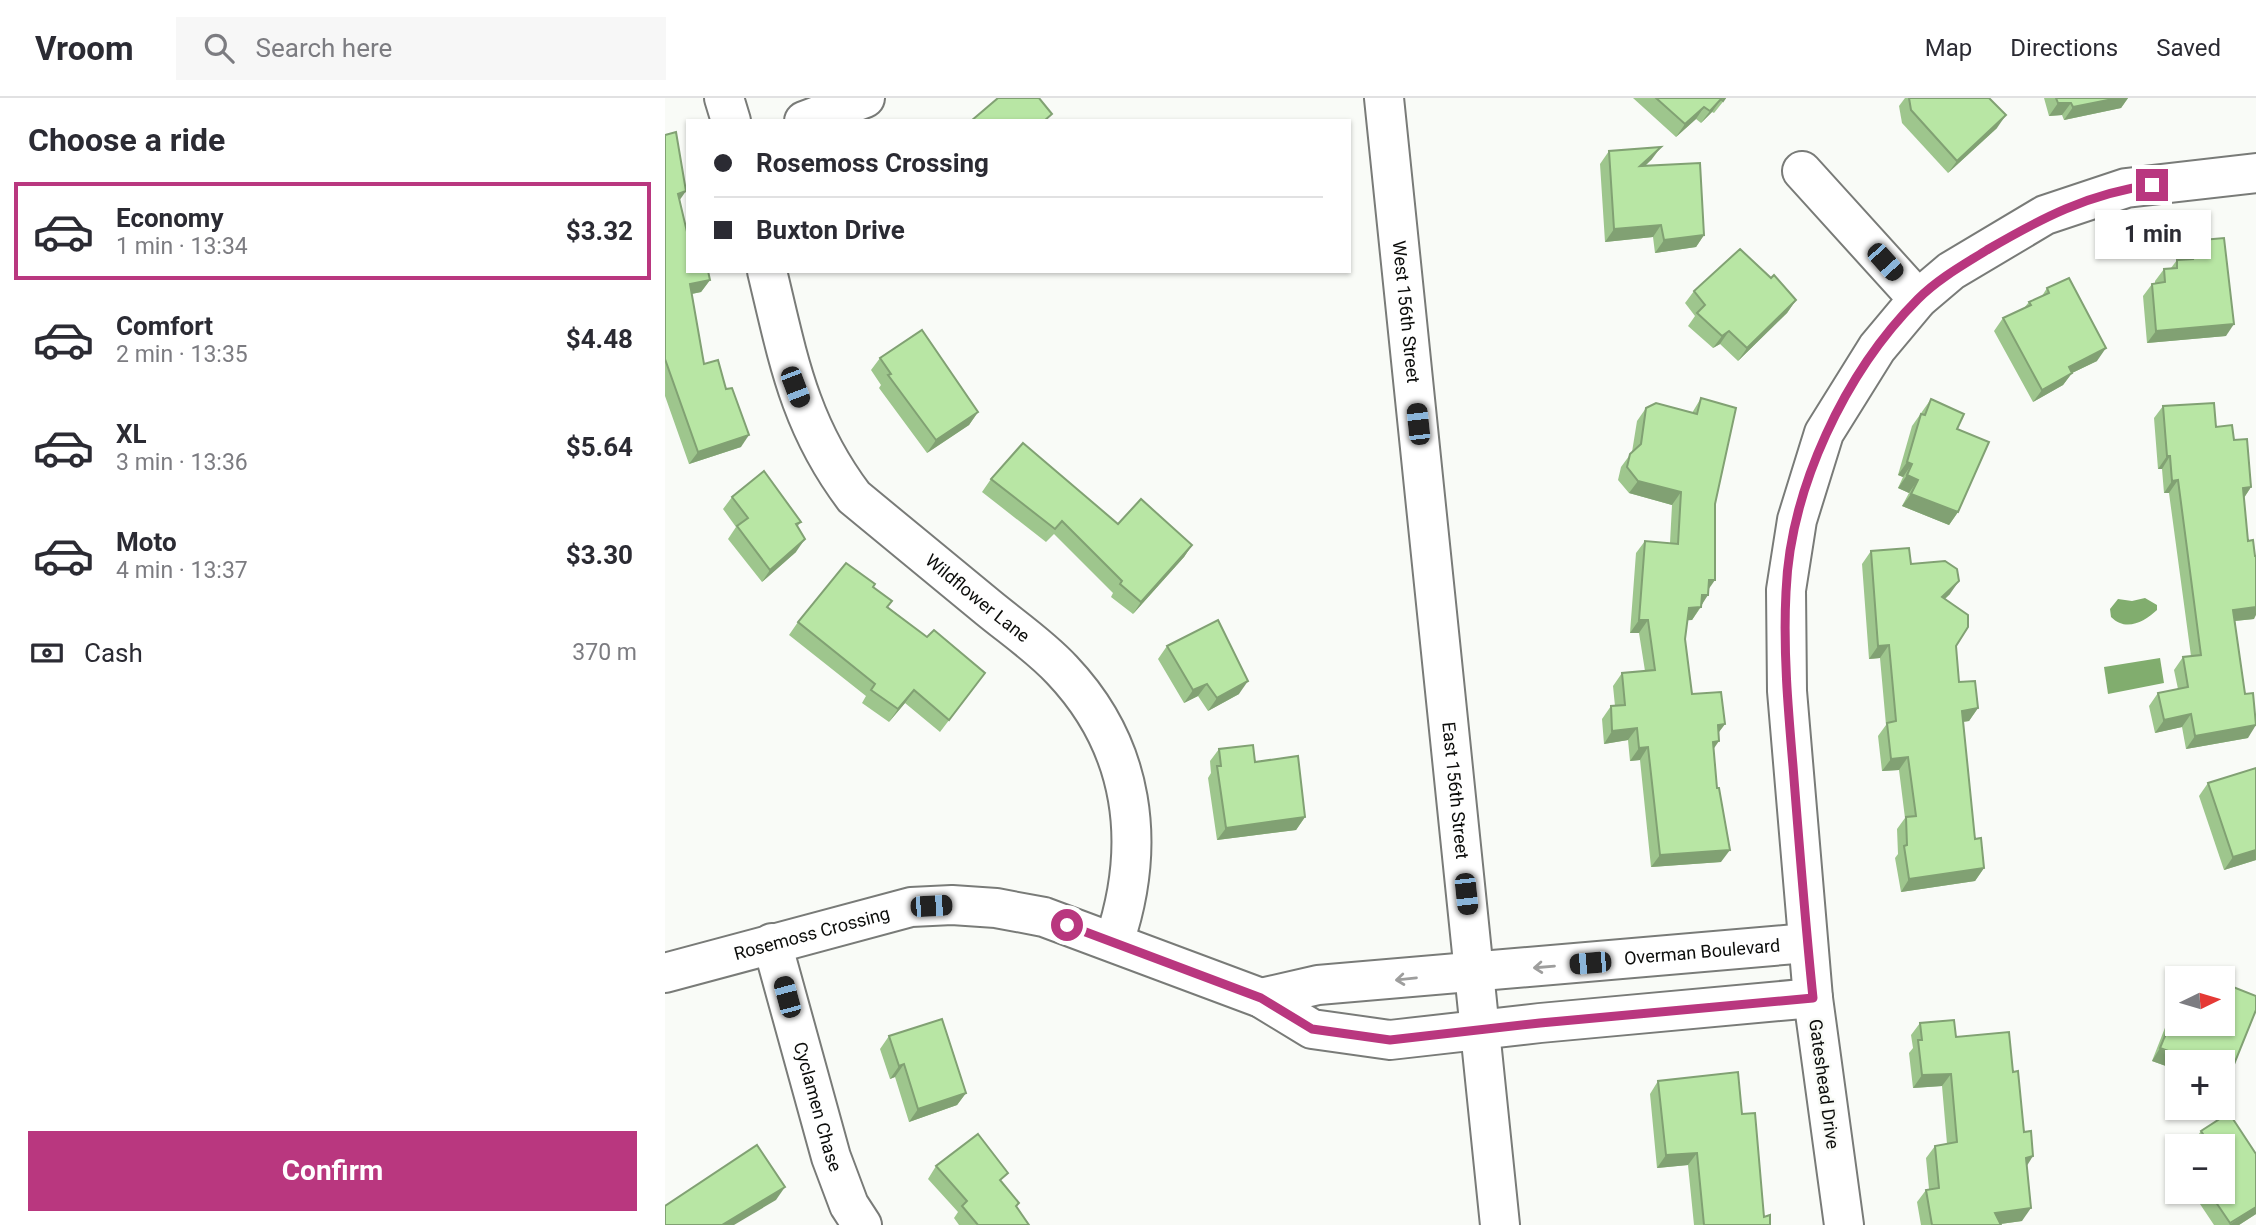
<!DOCTYPE html>
<html lang="en">
<head>
<meta charset="utf-8">
<style>
	:root { --surface:#fff; --page:#f7f7f7; --text:#2b2b33; --muted:#7c7c81; --line:#e1e1e2; --accent:#b9377f }
	body { margin:0; font-family:Roboto,sans-serif; background:var(--page); color:var(--text); height:100vh; display:flex; flex-direction:column; font-size:26px; white-space:nowrap }
	* { box-sizing:border-box; margin:0 }
	p { font-size:23px; color:var(--muted) }
	.icon { flex:none; width:38px; height:38px; fill:none; stroke:currentColor; stroke-width:2; stroke-linecap:round; stroke-linejoin:round }
	.map { position:relative; flex:1; overflow:hidden }
	.drawer { display:flex; flex-direction:column; background:var(--surface); width:665px }
	.drawer>* { flex:none }
	.top-card { position:absolute; left:21px; top:21px; width:665px; height:154px; border-radius:0px; box-shadow:0 2px 5px #0004; display:grid; align-content:center; height:154px; padding:0 28px; background:var(--surface) }
	.needle { width:46px; rotate:85deg }
	.tools { position:absolute; left:1500px; top:868px; display:grid; gap:14px }
	.tools a { display:grid; place-items:center; width:70px; height:70px; border-radius:0px; background:var(--surface); box-shadow:0 2px 5px #0004; font-size:35px }
	.end { position:absolute; width:32px; height:32px; margin:-16px; border:9px solid #b9377f; background:#fff; box-shadow:0 0 0 4px #fff }
	.from { border-radius:50% }
	.bubble { position:absolute; height:49px; border-radius:0px; background:var(--surface); box-shadow:0 2px 5px #0004; font-size:23px; font-weight:700; line-height:49px; text-align:center }
	.car { position:absolute; width:21px; height:42px; margin:-21px -10px; border-radius:9px; box-shadow:0 0 5px 2px #0007; background:linear-gradient(#222 24%,#8ab4d8 0 40%,#222 0 76%,#8ab4d8 0 86%,#222 0) }
	.top-card b { display:flex; align-items:center; gap:24px; height:66px; font-size:26px }
	.top-card b+b { border-top:2px solid var(--line) }
	.top-card i { width:18px; height:18px; background:var(--text) }
	ul { padding:0; list-style:none }
	li { display:flex; align-items:center; gap:21px; height:98px; margin:0 14px 10px; padding:0 14px; border:4px solid transparent; border-radius:0px }
	li div { flex:1 }
	li b { display:block; font-size:26px }
	li em { font-style:normal; font-weight:700 }
	li.active { border-color:var(--accent) }
	li>.icon { width:63px; height:63px; stroke-width:1.5 }
	h2 { padding:0 28px; font-size:32px; line-height:84px }
	.pay { display:flex; align-items:center; gap:18px; height:77px; padding:0 28px; font-size:26px }
	.pay p { margin-inline-start:auto }
	.action { display:flex; gap:14px; margin-top:auto; padding:14px 28px }
	.action a { flex:1; height:80px; border-radius:0px; background:var(--accent); color:#fff; font-size:28px; font-weight:700; line-height:80px; text-align:center }
	header { display:flex; align-items:center; gap:42px; box-sizing:border-box; height:98px; padding:0 35px; background:var(--surface); border-bottom:2px solid var(--line) }
	header strong { font-size:33px }
	nav { display:flex; gap:38px; margin-inline-start:auto; font-size:24px }
	.search { width:490px; height:63px; background:var(--page); display:flex; align-items:center; gap:18px; box-sizing:border-box; padding:0 24px; border-radius:0px; color:var(--muted); font-size:26px }
	main { display:flex; flex:1; min-height:0 }
	.map>svg:first-child { display:block }
</style>
</head>
<body>
<header>
<strong>Vroom</strong>
<div class="search"><svg class="icon" aria-label="search" viewBox="0 0 24 24"><circle cx="10" cy="10" r="6"/><path d="M15 15l6 6"/></svg>Search here</div>
<nav><a>Map</a><a>Directions</a><a>Saved</a></nav>
</header>
<main>
<section class="drawer">
<h2>Choose a ride</h2>
<ul>
<li class="active"><svg class="icon" aria-label="car" viewBox="0 0 24 24"><path d="M5 17H2v-5l4-1 3-4h7l3 4 3 1v5h-3M9 17h6M6 11h13"/><circle cx="7" cy="17" r="2"/><circle cx="17" cy="17" r="2"/></svg><div><b>Economy</b><p>1 min · 13:34</p></div><em>$3.32</em></li>
<li><svg class="icon" aria-label="car" viewBox="0 0 24 24"><path d="M5 17H2v-5l4-1 3-4h7l3 4 3 1v5h-3M9 17h6M6 11h13"/><circle cx="7" cy="17" r="2"/><circle cx="17" cy="17" r="2"/></svg><div><b>Comfort</b><p>2 min · 13:35</p></div><em>$4.48</em></li>
<li><svg class="icon" aria-label="car" viewBox="0 0 24 24"><path d="M5 17H2v-5l4-1 3-4h7l3 4 3 1v5h-3M9 17h6M6 11h13"/><circle cx="7" cy="17" r="2"/><circle cx="17" cy="17" r="2"/></svg><div><b>XL</b><p>3 min · 13:36</p></div><em>$5.64</em></li>
<li><svg class="icon" aria-label="car" viewBox="0 0 24 24"><path d="M5 17H2v-5l4-1 3-4h7l3 4 3 1v5h-3M9 17h6M6 11h13"/><circle cx="7" cy="17" r="2"/><circle cx="17" cy="17" r="2"/></svg><div><b>Moto</b><p>4 min · 13:37</p></div><em>$3.30</em></li>
</ul>
<div class="pay"><svg class="icon" aria-label="cash" viewBox="0 0 24 24"><path d="M3 7h18v10H3z"/><circle cx="12" cy="12" r="2"/></svg>Cash<p>370 m</p></div>
<div class="action"><a>Confirm</a></div>
</section>
<div class="map">
<svg width="1591" height="1127" viewBox="0 0 1591 1127">
	<rect width="100%" height="100%" fill="#f9fbf7"/>
	<g fill="#81ad6e">
		<path d="M1480 500 1492 507V512C1479 524 1461 534 1446 519L1445 511 1453 501 1467 503Z"/>
		<polygon points="1495,560 1499,585 1443,596 1439,569"/>
	</g>
	<g fill="none" stroke-linecap="round" stroke-linejoin="round">
		<defs>
			<g id="minor">
				<polyline points="59,0 66,23"/>
				<polyline points="139,23 200,0"/>
				<polyline points="1137,73 1253,201"/>
				<path id="s1" d="M102 173C123 260 134 326 189 399 233 435 276 471 320 507 345 528 375 548 397 572 470 649 482 746 449 844"/>
				<path id="s2" d="M107 845 166 1059 184 1107 197 1127"/>
				<path id="s3" d="M0 875 246 809 287 807 331 810 379 819 596 900 647 931 725 942 875 925 1148 900"/>
				<path id="s4" d="M596 900 653 887 1142 845"/>
				<polyline points="1179,1127 1148,900 1122,593 1121,492 1132,422 1159,335 1212,250 1253,201 1286,173 1380,117 1461,90 1591,75"/>
			</g>
			<g id="tertiary">
				<path id="s5" d="M719 0 835 1127"/>
			</g>
		</defs>
		<use href="#minor" stroke="#797b78" stroke-width="42"/>
		<use href="#tertiary" stroke="#797b78" stroke-width="42"/>
		<use href="#minor" stroke="#fff" stroke-width="38"/>
		<use href="#tertiary" stroke="#fff" stroke-width="38"/>
	</g>
	<g fill="#9ec68d">
		<polygon points="968,0 1061,0 1049,15 1047,14 1036,25 1031,21 1011,39"/>
		<polygon points="1240,0 1324,0 1332,30 1283,75 1237,25 1234,8"/>
		<polygon points="1379,0 1463,0 1456,10 1399,22 1397,17 1384,18"/>
		<polygon points="0,37 15,102 23,173 45,182 36,194 27,196 39,266 76,349 24,366 0,298"/>
		<polygon points="944,53 987,61 981,67 1039,137 1031,149 990,155 988,139 940,144 935,66"/>
		<polygon points="1526,143 1561,238 1482,245 1478,198 1487,186 1490,185 1490,183 1499,171 1506,170 1512,162 1518,161 1517,156"/>
		<polygon points="1106,180 1131,202 1122,215 1073,263 1055,246 1048,250 1023,228 1030,218 1020,205 1029,193"/>
		<polygon points="1382,190 1432,263 1407,275 1398,287 1368,304 1329,233 1338,220 1359,210 1364,204 1377,198"/>
		<polygon points="215,260 313,314 304,327 262,355 214,290 216,287 206,272"/>
		<polygon points="1036,300 1050,406 1044,491 1036,509 1027,522 1022,522 1020,541 1027,596 1060,626 1053,635 1048,651 1056,764 986,769 975,662 965,663 963,642 939,646 937,621 946,608 950,608 948,588 957,575 980,573 974,535 965,535 971,455 980,443 1005,445 1007,407 964,395 953,382 956,369 967,354 972,323 981,310 1027,315"/>
		<polygon points="1266,301 1292,331 1293,414 1284,427 1237,408 1244,395 1233,390 1238,379 1233,377 1247,328"/>
		<polygon points="1498,308 1551,329 1569,342 1586,389 1579,400 1589,521 1570,523 1583,640 1521,651 1517,629 1490,635 1484,608 1493,595 1513,591 1509,572 1518,559 1526,558 1504,395 1499,395 1497,371 1493,371 1489,320"/>
		<polygon points="326,381 453,426 527,447 519,459 468,516 446,499 448,495 389,436 381,444 317,394"/>
		<polygon points="67,399 136,424 132,429 131,454 97,484 63,441 71,429 58,411"/>
		<polygon points="1206,453 1285,496 1280,501 1291,548 1294,584 1313,610 1304,623 1298,624 1310,741 1319,770 1310,783 1236,794 1230,760 1233,756 1232,731 1240,720 1234,672 1217,673 1213,638 1221,627 1215,560 1204,561 1197,466"/>
		<polygon points="208,489 223,509 262,539 320,575 275,634 240,605 224,624 197,605 201,598 124,537 133,524"/>
		<polygon points="502,548 574,596 543,613 533,598 519,605 493,561"/>
		<polygon points="554,651 590,664 640,719 631,732 552,742 543,680 546,675 545,663"/>
		<polygon points="1591,670 1591,762 1559,772 1534,698 1543,685"/>
		<polygon points="1512,899 1512,926 1558,964 1512,964 1512,972 1487,963"/>
		<polygon points="1255,925 1291,939 1348,974 1361,1068 1357,1123 1335,1126 1336,1127 1256,1127 1252,1104 1261,1092 1264,1091 1261,1060 1270,1048 1282,1046 1277,988 1248,990 1244,955 1248,950 1246,937"/>
		<polygon points="224,938 301,995 292,1007 244,1024 230,979 225,981 215,951"/>
		<polygon points="993,983 1077,1016 1099,1119 1105,1127 1029,1127 1023,1067 992,1070 985,996"/>
		<polygon points="1536,1033 1591,1056 1591,1116 1574,1127 1549,1127 1527,1094 1558,1094 1558,1048 1529,1048 1527,1046"/>
		<polygon points="271,1068 337,1084 354,1105 351,1109 364,1127 294,1127 289,1120 293,1114 263,1081"/>
	</g>
	<g fill="#81a173">
		<polygon points="1453,0 1463,0 1456,10 1399,22 1408,9"/>
		<polygon points="1056,1 1047,14 1036,25 1045,13"/>
		<polygon points="1393,5 1406,5 1397,17 1384,18"/>
		<polygon points="1039,9 1031,21 1011,39 1020,26"/>
		<polygon points="1341,17 1332,30 1283,75 1292,63"/>
		<polygon points="996,49 987,61 967,80 975,68"/>
		<polygon points="21,93 12,106 13,96"/>
		<polygon points="996,127 988,139 940,144 949,131"/>
		<polygon points="1039,137 1031,149 990,155 999,142"/>
		<polygon points="45,182 36,194 16,198 25,186"/>
		<polygon points="1131,202 1122,215 1073,263 1082,250"/>
		<polygon points="1569,226 1561,238 1482,245 1491,233"/>
		<polygon points="1064,233 1055,246 1048,250 1057,238"/>
		<polygon points="1441,250 1432,263 1407,275 1398,287 1368,304 1377,292 1404,269"/>
		<polygon points="313,314 304,327 262,355 271,342"/>
		<polygon points="84,337 76,349 24,366 33,354"/>
		<polygon points="1502,358 1505,358 1497,371 1493,371"/>
		<polygon points="1242,364 1247,366 1238,379 1233,377"/>
		<polygon points="1242,377 1253,382 1244,395 1233,390"/>
		<polygon points="1513,382 1504,395 1499,395 1507,383"/>
		<polygon points="973,383 1016,394 1007,407 964,395"/>
		<polygon points="1586,389 1578,401 1578,390"/>
		<polygon points="1246,396 1293,414 1284,427 1237,408"/>
		<polygon points="140,441 131,454 97,484 105,472"/>
		<polygon points="527,447 519,459 468,516 476,504"/>
		<polygon points="1044,482 1050,482 1041,495"/>
		<polygon points="1294,483 1285,496 1268,511 1277,499"/>
		<polygon points="1037,497 1043,497 1027,522 1015,523 1024,510"/>
		<polygon points="1591,509 1591,517 1589,521 1559,524 1568,512"/>
		<polygon points="974,522 983,522 974,535 965,535"/>
		<polygon points="1224,547 1215,560 1204,561 1213,548"/>
		<polygon points="583,583 574,596 543,613 552,600"/>
		<polygon points="542,586 533,598 519,605 528,592"/>
		<polygon points="249,592 240,605 224,624 233,611"/>
		<polygon points="1313,610 1304,623 1288,625 1297,613"/>
		<polygon points="1526,616 1517,629 1490,635 1499,622"/>
		<polygon points="1060,626 1051,638 1053,627"/>
		<polygon points="1591,627 1583,640 1521,651 1530,638"/>
		<polygon points="972,630 963,642 939,646 947,633"/>
		<polygon points="1054,643 1045,656 1048,644"/>
		<polygon points="983,649 975,662 965,663 974,650"/>
		<polygon points="1243,659 1234,672 1217,673 1226,661"/>
		<polygon points="640,719 631,732 552,742 561,730"/>
		<polygon points="1065,752 1056,764 986,769 995,757"/>
		<polygon points="1591,752 1591,762 1559,772 1568,759"/>
		<polygon points="1319,770 1310,783 1236,794 1244,781"/>
		<polygon points="1495,950 1531,963 1530,964 1512,964 1512,972 1487,963"/>
		<polygon points="239,966 230,979 225,981 234,968"/>
		<polygon points="1286,976 1277,988 1248,990 1257,977"/>
		<polygon points="301,995 292,1007 244,1024 253,1011"/>
		<polygon points="1032,1055 1023,1067 992,1070 1001,1057"/>
		<polygon points="1368,1058 1360,1071 1361,1060"/>
		<polygon points="120,1089 111,1102 69,1127 57,1127"/>
		<polygon points="1591,1109 1591,1116 1574,1127 1564,1127"/>
		<polygon points="1366,1110 1357,1123 1328,1127 1330,1115"/>
	</g>
	<g fill="#b8e6a4" stroke="#81a173" stroke-width="2">
		<polygon points="333,0 374,0 387,16 379,23 306,23"/>
		<polygon points="991,0 1060,0 1058,3 1056,1 1045,13 1039,9 1020,26"/>
		<polygon points="1244,0 1324,0 1341,17 1292,63 1246,12"/>
		<polygon points="1391,0 1453,0 1408,9 1406,5 1393,5"/>
		<polygon points="11,34 21,93 13,96 23,138 23,173 43,173 45,182 25,186 39,266 53,262 61,291 67,290 84,337 33,354 0,261 0,37"/>
		<polygon points="996,49 975,68 1035,65 1039,137 999,142 996,127 949,131 944,53"/>
		<polygon points="1559,140 1569,226 1491,233 1487,186 1500,184 1499,171 1512,170 1512,162 1528,161 1526,143"/>
		<polygon points="1075,151 1106,180 1109,177 1131,202 1082,250 1064,233 1057,238 1032,215 1040,207 1029,193"/>
		<polygon points="1404,180 1441,250 1404,269 1407,275 1377,292 1338,220 1366,207 1364,204 1384,195 1382,190"/>
		<polygon points="257,232 313,314 271,342 223,277 226,276 215,260"/>
		<polygon points="1036,300 1071,310 1050,406 1050,482 1044,482 1043,497 1037,497 1036,509 1024,510 1020,541 1027,596 1056,594 1060,626 1053,627 1054,643 1048,644 1052,690 1054,690 1065,752 995,757 983,649 974,650 972,630 947,633 946,608 960,607 957,575 990,572 983,522 974,522 980,443 1013,446 1016,394 973,383 962,369 965,356 976,346 981,310 991,305 1032,316"/>
		<polygon points="1266,301 1299,316 1292,331 1324,344 1293,414 1246,396 1253,382 1242,377 1247,366 1242,364 1256,316 1260,317"/>
		<polygon points="1549,305 1551,329 1567,327 1569,342 1582,341 1586,389 1578,390 1583,443 1588,442 1590,458 1591,458 1591,509 1568,512 1580,596 1588,595 1591,627 1530,638 1526,616 1499,622 1493,595 1523,589 1518,559 1536,557 1513,382 1507,383 1505,358 1502,358 1498,308"/>
		<polygon points="358,345 453,426 476,401 527,447 476,504 455,486 457,483 397,423 390,431 326,381"/>
		<polygon points="99,373 136,424 131,426 140,441 105,472 72,428 83,420 67,399"/>
		<polygon points="1244,450 1246,466 1280,463 1292,471 1294,483 1277,499 1303,517 1303,529 1291,548 1294,584 1310,583 1313,610 1297,613 1310,741 1316,740 1319,770 1244,781 1239,748 1242,747 1241,719 1251,718 1243,659 1226,661 1222,625 1231,623 1224,547 1213,548 1206,453"/>
		<polygon points="181,465 210,486 208,489 227,503 222,509 262,539 269,532 320,575 284,622 249,592 233,611 206,592 210,586 133,524"/>
		<polygon points="553,522 583,583 552,600 542,586 528,592 502,548"/>
		<polygon points="588,647 590,664 633,658 640,719 561,730 552,668 556,668 554,651"/>
		<polygon points="1591,670 1591,752 1568,759 1543,685"/>
		<polygon points="1527,872 1547,880 1523,880"/>
		<polygon points="1558,885 1591,898 1591,912 1559,991 1558,990 1558,964 1530,964 1531,963 1495,950 1512,909 1512,926 1558,926"/>
		<polygon points="277,921 301,995 253,1011 239,966 234,968 224,938"/>
		<polygon points="1289,922 1291,939 1344,934 1348,974 1353,973 1359,1034 1366,1033 1368,1058 1361,1060 1366,1110 1330,1115 1336,1127 1267,1127 1261,1092 1274,1090 1270,1048 1292,1044 1286,976 1257,977 1253,942 1257,942 1255,925"/>
		<polygon points="1073,974 1077,1016 1090,1015 1099,1119 1105,1117 1105,1127 1039,1127 1032,1055 1001,1057 993,983"/>
		<polygon points="1564,1015 1591,1056 1591,1109 1565,1125 1544,1094 1558,1094 1558,1048 1538,1048 1544,1045 1536,1033"/>
		<polygon points="313,1036 343,1075 335,1082 354,1105 351,1108 364,1127 313,1127 297,1108 302,1103 271,1068"/>
		<polygon points="92,1047 120,1089 57,1127 0,1127 0,1108"/>
	</g>
	<defs><path id="oneway-shaft" d="M-6 0H5M1.5-3L5.5 0L1.5 3" fill="none" stroke-width="1.6" stroke-linecap="round" stroke-linejoin="round" transform="scale(1.75)"/></defs>
	<g stroke="#9e9e9d">
		<use href="#oneway-shaft" transform="translate(879 869) rotate(175)"/>
		<use href="#oneway-shaft" transform="translate(741 881) rotate(174)"/>
	</g>
	<g fill="none" stroke-linecap="round" stroke-linejoin="round">
		<path stroke="#b9377f" stroke-width="9" d="M402 827 596 900 647 931 725 942 875 925 1148 900C1140 822 1134 745 1128 668 1123 610 1118 552 1121 494 1125 391 1180 274 1253 201 1273 181 1298 167 1322 152 1375 121 1424 95 1487 87"/>
	</g>
	<g text-anchor="middle" stroke-width="5" stroke-linejoin="round" paint-order="stroke">
		<g font-size="18" fill="#0c0d0b" stroke="#f9fbf7">
			<text dy="6" stroke="none"><textPath href="#s5" startOffset="215">West 156th Street</textPath></text>
			<text dy="6" stroke="none"><textPath href="#s1" startOffset="404">Wildflower Lane</textPath></text>
			<text dy="6" stroke="none"><textPath href="#s5" startOffset="696">East 156th Street</textPath></text>
			<text dy="6" stroke="none"><textPath href="#s3" startOffset="152">Rosemoss Crossing</textPath></text>
			<text dy="6" stroke="none"><textPath href="#s4" startOffset="444">Overman Boulevard</textPath></text>
			<text transform="translate(1159 986) rotate(82)" y="6">Gateshead Drive</text>
			<text dy="6" stroke="none"><textPath href="#s2" startOffset="170">Cyclamen Chase</textPath></text>
		</g>
	</g>
</svg>
<div class="tools">
<a><svg class="needle" viewBox="-14 -14 28 28"><path d="M0-13l5 13h-10z" fill="#e53935"/><path d="M0 13l5-13h-10z" fill="#7c7c81"/></svg></a>
<a>+</a>
<a>−</a>
</div>
<i class="end from" style="left:402px;top:827px"></i>
<i class="end" style="left:1487px;top:87px"></i>
<div class="bubble" style="left:1430px;top:112px;width:116px">1 min</div>
<i class="car" style="left:1220px;top:164px;rotate:138deg"></i>
<i class="car" style="left:130px;top:289px;rotate:159deg"></i>
<i class="car" style="left:753px;top:326px;rotate:354deg"></i>
<i class="car" style="left:801px;top:796px;rotate:174deg"></i>
<i class="car" style="left:266px;top:808px;rotate:87deg"></i>
<i class="car" style="left:925px;top:865px;rotate:265deg"></i>
<i class="car" style="left:122px;top:899px;rotate:345deg"></i>
<div class="top-card">
<b><i class="from"></i>Rosemoss Crossing</b>
<b><i></i>Buxton Drive</b>
</div>
</div>
</main>
</body>
</html>
